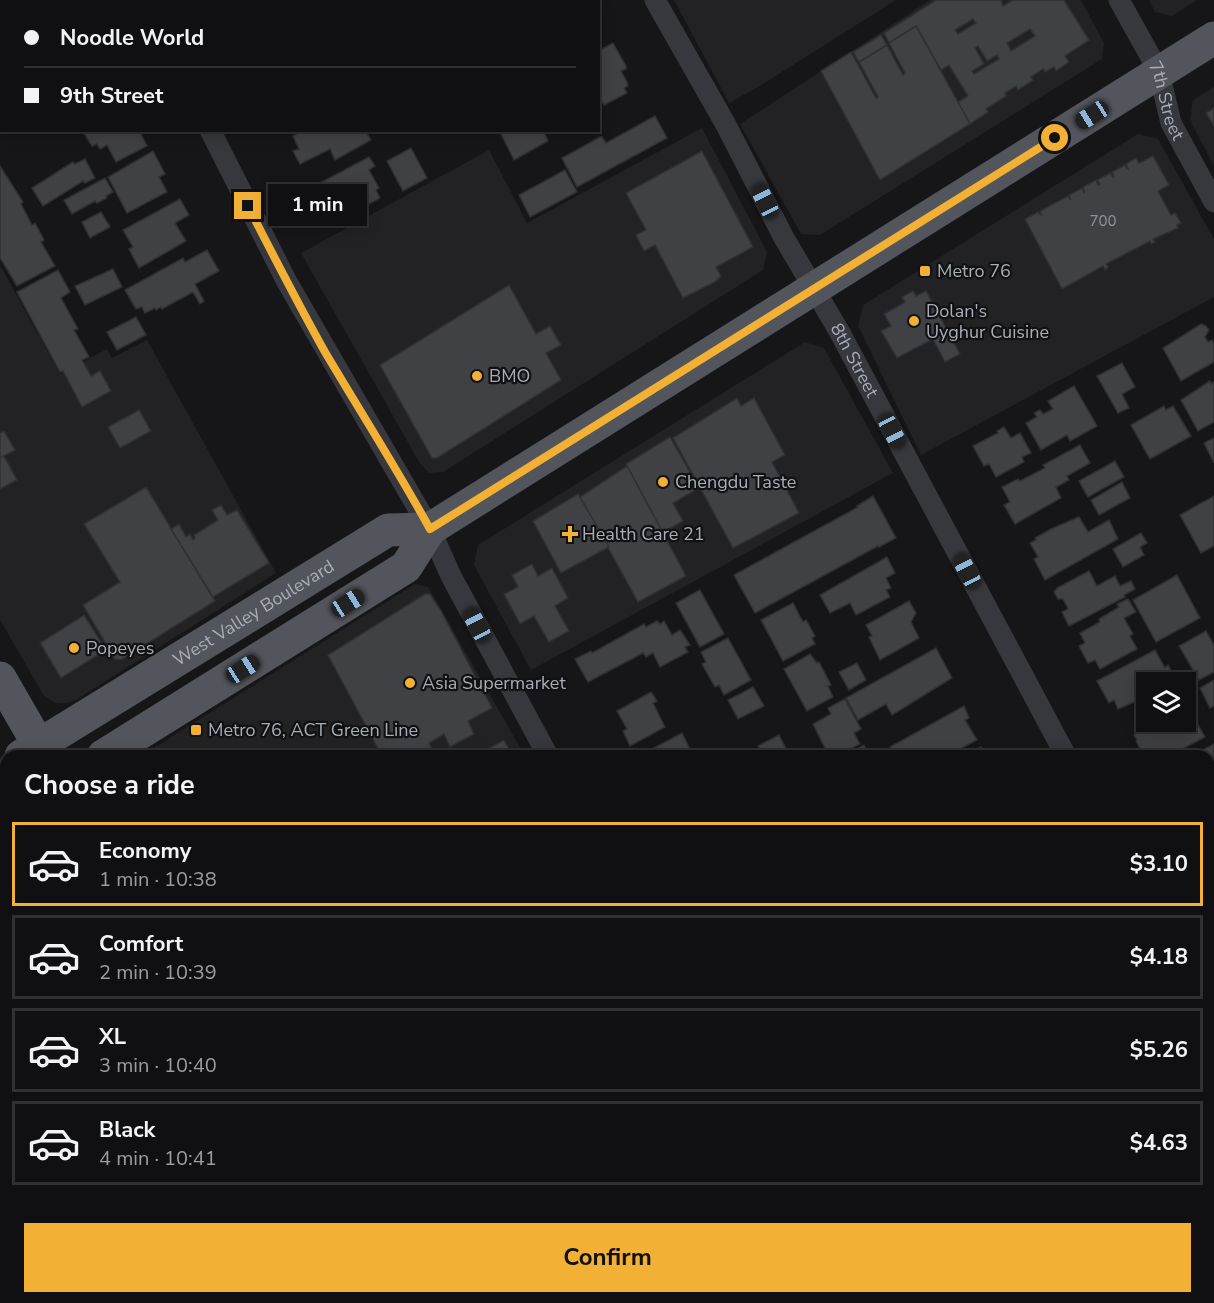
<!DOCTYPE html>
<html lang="en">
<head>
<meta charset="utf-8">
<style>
	:root { --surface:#101012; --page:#1e1e20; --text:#f1f3f6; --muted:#9c9d9f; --line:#303032; --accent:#f2b134 }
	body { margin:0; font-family:"Nunito Sans",sans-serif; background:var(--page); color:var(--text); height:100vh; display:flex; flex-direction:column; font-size:22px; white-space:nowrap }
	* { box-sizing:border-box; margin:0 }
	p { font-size:20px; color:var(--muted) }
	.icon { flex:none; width:33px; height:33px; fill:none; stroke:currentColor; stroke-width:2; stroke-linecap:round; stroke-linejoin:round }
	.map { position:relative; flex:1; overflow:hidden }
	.sheet { position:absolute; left:0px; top:750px; width:1215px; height:554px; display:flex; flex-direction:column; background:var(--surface); border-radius:18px 18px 0 0; box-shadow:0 3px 15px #0003,0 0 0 2px var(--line) }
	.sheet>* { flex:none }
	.banner { position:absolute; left:0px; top:0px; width:600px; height:132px; box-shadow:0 3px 15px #0003,0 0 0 2px var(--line); display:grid; align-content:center; height:132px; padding:0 24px; background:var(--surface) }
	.buttons { position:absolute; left:1136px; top:672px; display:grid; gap:12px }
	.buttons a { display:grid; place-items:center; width:60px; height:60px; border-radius:0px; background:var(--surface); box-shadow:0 3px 15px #0003,0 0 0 2px var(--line); font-size:30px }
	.end { position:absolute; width:27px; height:27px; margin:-14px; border:8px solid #f2b134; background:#111; box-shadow:0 0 0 3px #111 }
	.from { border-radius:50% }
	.bubble { position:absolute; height:42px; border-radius:0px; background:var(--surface); box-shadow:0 3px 15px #0003,0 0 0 2px var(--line); font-size:20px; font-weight:700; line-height:42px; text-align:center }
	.car { position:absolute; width:18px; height:36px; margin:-18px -9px; border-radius:8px; box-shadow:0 0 4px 2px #0007; background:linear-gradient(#222 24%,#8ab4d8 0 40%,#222 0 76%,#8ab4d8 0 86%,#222 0) }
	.banner b { display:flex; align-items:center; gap:21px; height:57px; font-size:22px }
	.banner b+b { border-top:2px solid var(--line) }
	.banner i { width:15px; height:15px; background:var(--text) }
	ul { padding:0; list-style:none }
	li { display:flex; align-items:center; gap:18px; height:84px; margin:0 12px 9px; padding:0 12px; border:3px solid var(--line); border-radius:0px }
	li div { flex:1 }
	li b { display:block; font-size:22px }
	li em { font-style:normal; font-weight:700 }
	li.selected { border-color:var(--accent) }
	li>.icon { width:54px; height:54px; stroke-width:1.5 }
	h2 { padding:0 24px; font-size:27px; line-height:72px }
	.primary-button { display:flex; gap:12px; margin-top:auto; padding:12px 24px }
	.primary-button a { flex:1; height:69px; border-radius:0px; background:var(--accent); color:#111; font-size:24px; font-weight:700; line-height:69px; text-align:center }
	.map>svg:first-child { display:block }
</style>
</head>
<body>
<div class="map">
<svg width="1214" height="1303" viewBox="0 0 1214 1303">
	<rect width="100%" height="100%" fill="#161618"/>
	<g fill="#222225">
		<polygon points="674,0 896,0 758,87 729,103"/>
		<polygon points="930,0 1081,0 1104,43 1102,59 820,235 801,234 740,124"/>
		<polygon points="1149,0 1197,0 1172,16 1155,12"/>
		<polygon points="1214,87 1214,166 1190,120 1193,100"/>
		<polygon points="702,128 767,252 763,270 443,472 429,473 419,462 301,253 489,150 527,223"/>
		<polygon points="1138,134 1158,139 1214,239 1214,297 921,455 858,326 863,305"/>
		<polygon points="0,265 60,374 107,349 112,358 147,340 276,573 76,700 68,703 56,703 44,696 0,620"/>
		<polygon points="805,342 824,348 893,473 531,670 474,565 478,545"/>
		<polygon points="415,584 428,587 525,756 141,756"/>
		<polygon points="6,841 6,1017 0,1020 0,845"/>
	</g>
	<g fill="#404145" stroke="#303034" stroke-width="1.5" fill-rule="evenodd">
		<polygon points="32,0 73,0 74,2 29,2"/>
		<polygon points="414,0 457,0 458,2 415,2"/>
		<path d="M936 0H1001L1003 6 1013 0H1064L1089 40 1065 56 1069 62 1056 71 1054 67 1045 72 1043 69 1031 77 1033 80 1018 90 1016 86 1005 93 1006 96 986 109 988 112 970 124 958 102 968 96 949 65 941 70 916 26 889 43 884 33ZM973 19 976 23 958 34 955 30ZM1030 29 1035 36 1011 51 1007 43ZM978 46 987 61 997 55 999 59 974 74 972 71 984 64 975 48Z"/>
		<polygon points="916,26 970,124 880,180 821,71 851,52 876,98 878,97 859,62 887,45 903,75 905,73 889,43"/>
		<polygon points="881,35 887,45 859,62 853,52"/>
		<polygon points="613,43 626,66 626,69 621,71 627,82 628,86 624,88 627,93 604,105 598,95 598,51"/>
		<polygon points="1214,108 1214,126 1206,113"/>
		<polygon points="655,116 667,138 577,187 562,158 600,137 602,137 606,143"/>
		<polygon points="82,130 139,130 147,146 116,162 107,145 100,149 97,144 92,146"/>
		<polygon points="303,130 365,130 371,140 335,160 330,149 300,164 293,151 299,149 293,136"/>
		<polygon points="499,130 543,130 548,141 514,160"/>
		<polygon points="411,148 427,178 403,191 387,161"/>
		<polygon points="153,151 165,174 159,177 167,192 127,213 108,177"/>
		<polygon points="702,151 753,247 716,267 721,276 715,282 683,298 655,245 644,251 636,235 646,230 626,193"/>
		<polygon points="1153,156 1169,185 1158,191 1171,215 1175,213 1181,223 1177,225 1178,228 1153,239 1155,242 1151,244 1150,241 1106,264 1108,267 1105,270 1103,266 1062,289 1025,219 1038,212 1042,216 1040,211 1068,196 1071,200 1069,195 1082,188 1084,193 1085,192 1083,187 1096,180 1098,185 1100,184 1097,180 1110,173 1113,177 1114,176 1112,172 1125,165 1127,169 1128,169 1126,164 1136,158 1139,163"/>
		<polygon points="369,157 375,166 369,170 379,188 376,190 380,198 338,221 318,184"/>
		<polygon points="85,159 95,178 85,183 83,181 43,206 32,188 73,162 75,164"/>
		<polygon points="0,166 23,202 21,204 32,225 35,223 44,240 41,242 55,266 17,286 0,258"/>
		<polygon points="565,170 577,192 530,217 519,195"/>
		<polygon points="105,178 113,192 106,196 107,198 97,203 95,201 72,214 64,200"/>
		<polygon points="180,199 189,215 175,223 186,241 139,268 129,249 133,247 123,230"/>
		<polygon points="101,212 110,227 90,238 82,222"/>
		<polygon points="207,250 219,271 195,284 204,301 200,304 193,292 162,309 161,307 156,310 155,308 145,313 142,307 136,309 125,290 183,258 185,262"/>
		<polygon points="113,269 122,287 85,305 75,286"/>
		<polygon points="58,270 70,292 61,298 78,329 74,330 89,357 82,360 91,376 100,371 111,391 82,407 63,371 60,372 17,292"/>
		<polygon points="509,285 536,334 550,326 561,345 546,353 561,380 437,458 432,458 380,365"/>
		<polygon points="913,291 916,296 926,291 960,354 945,362 933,339 897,358 881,331 891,326 884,314 905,302 902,297"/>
		<polygon points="136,317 146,335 117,350 107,332"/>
		<polygon points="1201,324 1206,326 1209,330 1205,337 1208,342 1212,340 1214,344 1214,362 1181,381 1163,348"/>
		<polygon points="1122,363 1135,387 1122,394 1129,408 1118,413 1097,376"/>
		<polygon points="1210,381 1211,384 1214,382 1214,422 1198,431 1181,400"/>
		<polygon points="1074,386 1097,426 1070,441 1067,435 1041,450 1026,423 1037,417 1034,413 1040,410 1043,414 1053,409 1048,401"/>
		<polygon points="737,398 741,406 754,398 785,455 772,462 799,513 733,548 673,438"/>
		<polygon points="1164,406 1166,410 1173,406 1191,436 1150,459 1131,425"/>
		<polygon points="139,410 151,431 120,448 108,427"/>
		<polygon points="1004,427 1011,438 1020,433 1031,453 1022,457 1024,462 996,477 989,464 984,466 973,446 998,433 997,431"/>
		<polygon points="4,431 15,450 0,458 0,433"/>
		<polygon points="670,437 699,488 673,503 683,521 663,533 626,464"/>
		<polygon points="1214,438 1214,463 1204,443"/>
		<polygon points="1080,445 1090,463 1067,476 1069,480 1056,487 1061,498 1015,524 1004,505 1010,502 1002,487 1018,479 1020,481 1045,468 1043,465"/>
		<polygon points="4,456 17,480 0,489 0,458"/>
		<polygon points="1115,461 1124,477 1088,497 1079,481"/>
		<polygon points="627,466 686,576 638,602 580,497"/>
		<polygon points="1122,482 1130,498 1099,515 1091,500"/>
		<polygon points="146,487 215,601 121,660 115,659 83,605 120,582 84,524"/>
		<polygon points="578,494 609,547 561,573 533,521"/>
		<polygon points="873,496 896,538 879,547 878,546 755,613 734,575 858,507 857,506"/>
		<polygon points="1214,496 1214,546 1201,553 1180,515"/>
		<polygon points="221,505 227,515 237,510 269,563 213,597 171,529 179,524 186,537 190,534 193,540 195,538 194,535 218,520 212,510"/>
		<polygon points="1079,517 1088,532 1109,520 1118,539 1045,580 1034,559 1038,557 1030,543 1036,540 1035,538 1051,529"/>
		<polygon points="1141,533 1147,543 1140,547 1144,555 1123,567 1113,549"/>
		<polygon points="887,557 895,573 886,578 891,588 886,590 890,597 856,615 850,603 830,613 820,595"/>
		<polygon points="532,564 538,576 552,568 568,598 555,606 569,631 549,642 534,616 520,624 504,594 518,587 512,575"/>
		<polygon points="1089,571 1097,586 1115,576 1120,586 1131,581 1135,589 1124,595 1125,597 1069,626 1062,612 1068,609 1063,599 1058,599 1054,592 1057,588"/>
		<polygon points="1177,575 1200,618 1156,642 1133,600"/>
		<polygon points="700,590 724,634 700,647 676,603"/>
		<polygon points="425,594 430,594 441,611 492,708 468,721 474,734 450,747 444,734 429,743 435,754 432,756 382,756 328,655"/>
		<polygon points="1128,599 1136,612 1124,618 1133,634 1130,636 1137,649 1100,669 1095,660 1088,663 1079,646 1085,643 1080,633 1100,622 1099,619 1119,607 1117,604"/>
		<polygon points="909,601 916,613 911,622 919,638 880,660 869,637 872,636 866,625"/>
		<polygon points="793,603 803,622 806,620 815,636 812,638 815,644 783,661 761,620"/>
		<polygon points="84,615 106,650 61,678 40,643"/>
		<polygon points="657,621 660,624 664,621 672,635 680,630 690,645 685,647 688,652 660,667 653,653 646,657 643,653 588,682 575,659 591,651 592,653 644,624 646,627"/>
		<polygon points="1206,631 1214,645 1214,672 1199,680 1179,646"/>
		<polygon points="728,638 751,680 724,695 719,685 715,687 702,664 706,662 701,652"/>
		<polygon points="936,648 952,678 892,715 886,704 858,720 846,698"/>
		<polygon points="1155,650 1165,668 1168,665 1176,680 1172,682 1146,682 1146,697 1118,709 1114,700 1109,703 1097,681"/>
		<polygon points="810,654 817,663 819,662 831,685 828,686 833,697 807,711 784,669"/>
		<polygon points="857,663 866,680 849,690 839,672"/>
		<polygon points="1214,680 1214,706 1210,708 1200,688"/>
		<polygon points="753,687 764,706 738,719 728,700"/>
		<polygon points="651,692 657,701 653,703 665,727 630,746 623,731 627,729 617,711"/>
		<polygon points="845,699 861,729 854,733 860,744 837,756 829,756 813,724 831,714 828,708"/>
		<polygon points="964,706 969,718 965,720 977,740 947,756 895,756 890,747"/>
		<polygon points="1193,716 1205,737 1169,756 1144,756 1136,741 1137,740 1134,735 1158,722 1180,723"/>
		<polygon points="682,733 692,753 688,756 639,756"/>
		<polygon points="779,735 790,756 764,756 758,746"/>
		<polygon points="504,740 513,756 475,756"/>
		<polygon points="1214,744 1214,783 1209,786 1209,756 1187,756 1191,754 1192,756"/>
		<polygon points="864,745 870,756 845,756"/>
		<polygon points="981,747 986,756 964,756"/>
		<polygon points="1214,807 1214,845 1209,847 1209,810"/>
		<polygon points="0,865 6,876 6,981 0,970"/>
		<polygon points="1214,871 1214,899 1209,889 1209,874"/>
		<polygon points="6,1099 6,1145 0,1148 0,1102"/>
		<polygon points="0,1149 1,1154 6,1152 6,1212 0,1215"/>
		<polygon points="1211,1158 1214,1165 1214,1173 1212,1174 1214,1182 1209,1185 1209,1159"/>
		<polygon points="1214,1198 1214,1243 1209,1246 1209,1201"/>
		<polygon points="6,1226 6,1275 0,1278 0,1229"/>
		<polygon points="1214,1253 1214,1291 1209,1282 1209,1256"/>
		<polygon points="20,1298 67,1298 57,1303 23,1303"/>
		<polygon points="105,1298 177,1298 170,1303 95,1303"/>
		<polygon points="216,1298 256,1298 257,1300 252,1303 207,1303"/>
		<polygon points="429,1298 518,1298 520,1301 517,1303 419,1303"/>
		<polygon points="539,1298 582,1298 585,1303 529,1303"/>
		<polygon points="921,1298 975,1298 978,1303 924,1303"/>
		<polygon points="1154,1298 1189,1298 1192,1303 1144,1303"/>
	</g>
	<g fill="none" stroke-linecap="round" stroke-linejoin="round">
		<g stroke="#37383d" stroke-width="21">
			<polyline points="140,0 140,2"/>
			<path id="s1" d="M655 0 726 125 784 238 839 331 1066 756"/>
			<path id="s2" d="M1119 0 1159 72 1171 123 1214 202"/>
			<polyline points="209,2 212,0"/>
			<polyline points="0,113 2,112"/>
			<polyline points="210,130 287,282 430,529 451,576 548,756"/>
			<polyline points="1209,1021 1214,1030"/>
			<polyline points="849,1298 852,1303"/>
			<polyline points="711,1303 721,1298"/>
		</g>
		<g stroke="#53555c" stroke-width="33">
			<polyline points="0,678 45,756"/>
			<path id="s3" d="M21 756 388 530 430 529"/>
			<polyline points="103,756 406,567 430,529 1214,38"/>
			<polyline points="0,821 6,817"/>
			<polyline points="340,1298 343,1303"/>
		</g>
	</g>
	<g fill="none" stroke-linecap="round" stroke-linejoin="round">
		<path stroke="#f2b134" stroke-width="8" d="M248 206C273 255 298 304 325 352 360 411 397 469 430 529L1055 138"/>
	</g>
	<g fill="#f2b134" stroke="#111113" stroke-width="2">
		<rect x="919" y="265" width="12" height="12" rx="3"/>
		<circle cx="914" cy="321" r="6"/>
		<circle cx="477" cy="376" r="6"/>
		<circle cx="663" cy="482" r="6"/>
		<path d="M567 525h6v6h6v6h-6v6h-6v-6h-6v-6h6z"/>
		<circle cx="74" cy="648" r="6"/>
		<circle cx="410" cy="683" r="6"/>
		<rect x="190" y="724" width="12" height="12" rx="3"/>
	</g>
	<g text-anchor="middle" stroke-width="4.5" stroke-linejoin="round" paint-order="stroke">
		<g font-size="15" fill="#8e929b">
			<text x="1103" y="226">700</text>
		</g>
		<g font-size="18" fill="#a8adb8" stroke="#111113">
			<text dy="6" stroke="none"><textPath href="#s2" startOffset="112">7th Street</textPath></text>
			<text dy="6" stroke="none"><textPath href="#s1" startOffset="412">8th Street</textPath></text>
			<text dy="6" stroke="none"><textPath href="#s3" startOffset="273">West Valley Boulevard</textPath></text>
		</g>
		<g font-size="18" fill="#a8adb8" stroke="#111113" text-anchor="start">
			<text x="937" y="277">Metro 76</text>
			<text x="926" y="317">Dolan's<tspan x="926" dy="21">Uyghur Cuisine</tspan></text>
			<text x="489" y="382">BMO</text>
			<text x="675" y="488">Chengdu Taste</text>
			<text x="582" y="540">Health Care 21</text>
			<text x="86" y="654">Popeyes</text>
			<text x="422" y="689">Asia Supermarket</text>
			<text x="208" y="736">Metro 76, ACT Green Line</text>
		</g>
	</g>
</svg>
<div class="buttons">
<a><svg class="icon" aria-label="layers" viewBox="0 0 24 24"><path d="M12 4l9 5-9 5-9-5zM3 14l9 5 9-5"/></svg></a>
</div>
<i class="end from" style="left:1055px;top:138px"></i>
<i class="end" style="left:248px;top:206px"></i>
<div class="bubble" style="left:268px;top:184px;width:99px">1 min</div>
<i class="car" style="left:1092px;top:115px;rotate:238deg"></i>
<i class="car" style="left:765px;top:201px;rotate:333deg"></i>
<i class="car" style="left:892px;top:431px;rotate:152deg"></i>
<i class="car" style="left:967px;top:571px;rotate:332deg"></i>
<i class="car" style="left:348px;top:603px;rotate:58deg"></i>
<i class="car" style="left:477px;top:625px;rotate:332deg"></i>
<i class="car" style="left:243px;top:669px;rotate:58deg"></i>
<div class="banner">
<b><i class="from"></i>Noodle World</b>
<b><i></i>9th Street</b>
</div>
<section class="sheet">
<h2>Choose a ride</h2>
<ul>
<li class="selected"><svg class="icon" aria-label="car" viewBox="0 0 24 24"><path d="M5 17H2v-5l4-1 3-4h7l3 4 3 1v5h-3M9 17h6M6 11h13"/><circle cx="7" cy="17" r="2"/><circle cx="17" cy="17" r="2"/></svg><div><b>Economy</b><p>1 min · 10:38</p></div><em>$3.10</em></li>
<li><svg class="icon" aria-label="car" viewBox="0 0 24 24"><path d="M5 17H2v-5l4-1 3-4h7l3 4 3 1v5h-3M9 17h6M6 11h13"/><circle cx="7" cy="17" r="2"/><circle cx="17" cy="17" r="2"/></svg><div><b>Comfort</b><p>2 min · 10:39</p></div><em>$4.18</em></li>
<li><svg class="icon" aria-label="car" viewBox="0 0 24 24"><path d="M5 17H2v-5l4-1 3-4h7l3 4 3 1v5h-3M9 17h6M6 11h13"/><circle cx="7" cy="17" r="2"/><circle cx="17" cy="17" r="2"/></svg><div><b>XL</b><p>3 min · 10:40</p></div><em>$5.26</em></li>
<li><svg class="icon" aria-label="car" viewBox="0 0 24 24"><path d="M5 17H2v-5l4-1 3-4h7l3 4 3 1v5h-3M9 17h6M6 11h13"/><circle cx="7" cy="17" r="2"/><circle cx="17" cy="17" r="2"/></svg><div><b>Black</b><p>4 min · 10:41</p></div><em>$4.63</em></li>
</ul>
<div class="primary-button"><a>Confirm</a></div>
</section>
</div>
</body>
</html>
